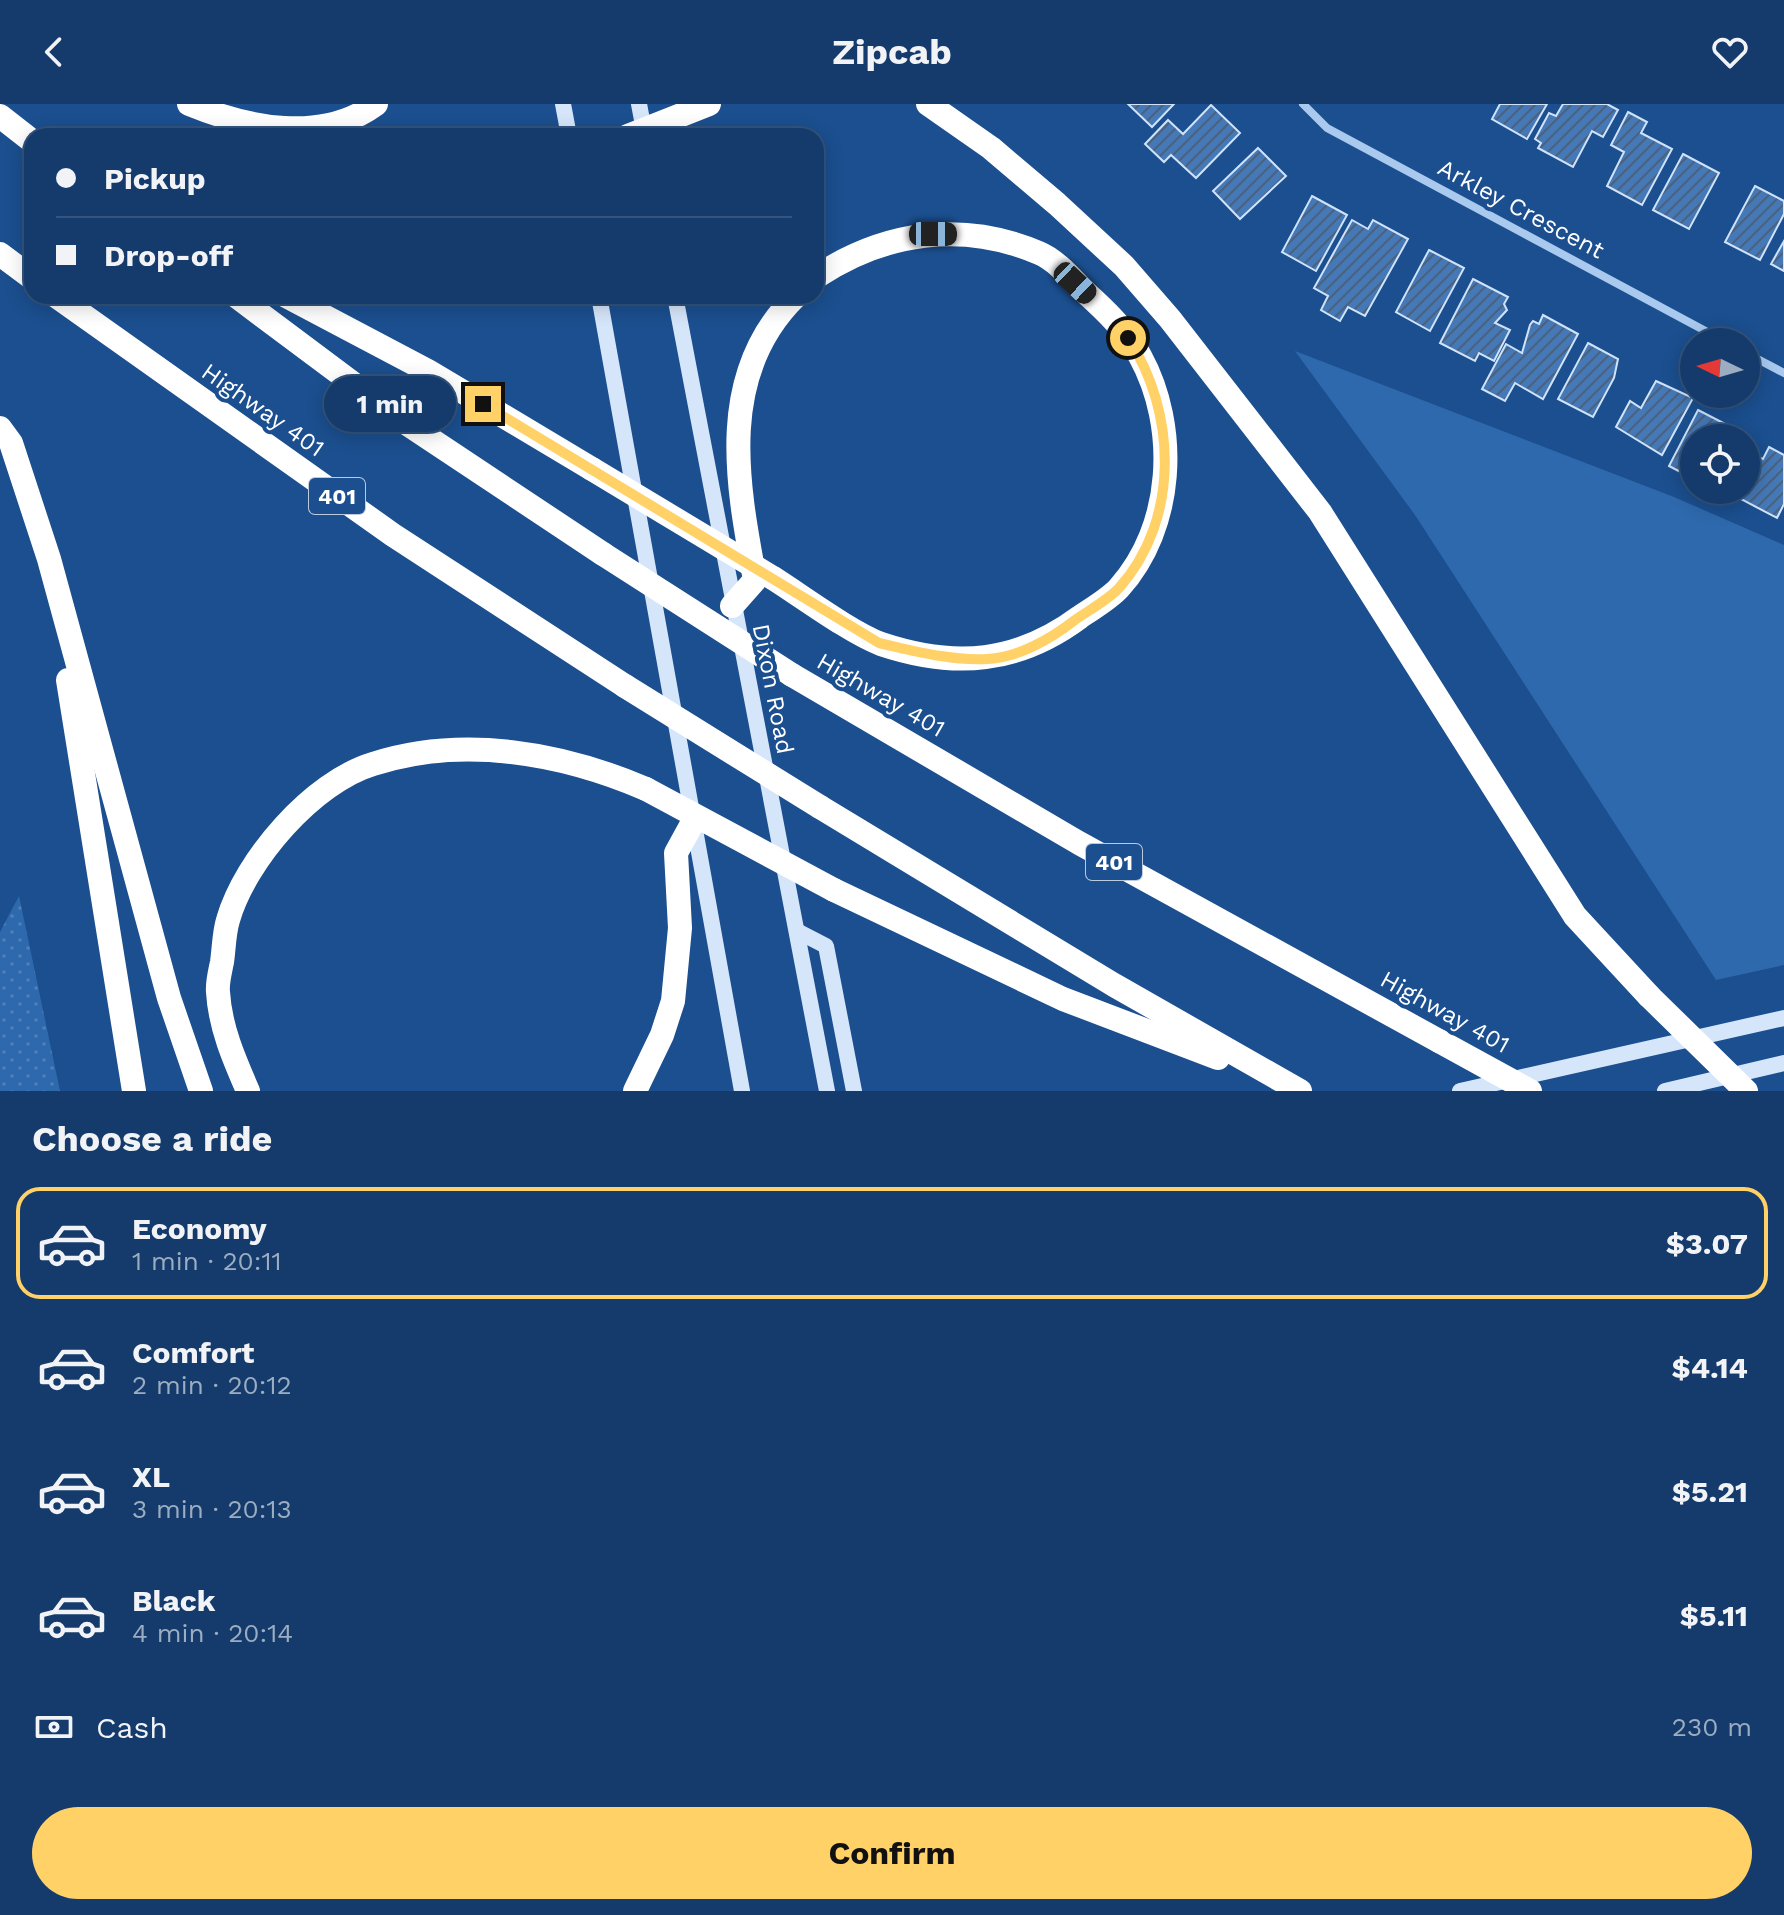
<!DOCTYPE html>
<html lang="en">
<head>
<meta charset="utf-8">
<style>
	:root { --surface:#143b6b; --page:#214673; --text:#f1f3f6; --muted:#9dadc1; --line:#33557e; --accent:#ffd166 }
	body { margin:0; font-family:"Work Sans",sans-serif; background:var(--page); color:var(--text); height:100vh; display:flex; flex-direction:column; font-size:30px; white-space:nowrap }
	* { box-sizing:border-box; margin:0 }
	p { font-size:26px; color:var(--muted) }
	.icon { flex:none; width:44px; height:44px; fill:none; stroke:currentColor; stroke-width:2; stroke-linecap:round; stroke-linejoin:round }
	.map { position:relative; height:987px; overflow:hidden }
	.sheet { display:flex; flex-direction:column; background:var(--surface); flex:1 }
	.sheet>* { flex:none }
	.top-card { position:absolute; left:24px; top:24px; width:800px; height:176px; border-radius:24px; box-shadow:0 4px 20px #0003,0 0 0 2px var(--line); display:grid; align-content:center; height:176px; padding:0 32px; background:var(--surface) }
	.needle { width:52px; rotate:275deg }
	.buttons { position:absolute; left:1680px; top:224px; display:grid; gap:16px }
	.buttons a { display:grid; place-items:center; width:80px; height:80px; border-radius:50%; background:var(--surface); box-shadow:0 4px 20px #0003,0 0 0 2px var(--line); font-size:40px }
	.end { position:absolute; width:36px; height:36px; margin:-18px; border:10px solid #ffd166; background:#111; box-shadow:0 0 0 4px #111 }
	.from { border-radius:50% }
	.bubble { position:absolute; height:56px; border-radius:28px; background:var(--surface); box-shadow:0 4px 20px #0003,0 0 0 2px var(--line); font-size:26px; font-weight:700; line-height:56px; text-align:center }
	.car { position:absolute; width:24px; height:48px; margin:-24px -12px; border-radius:10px; box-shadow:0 0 6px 2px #0007; background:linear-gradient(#222 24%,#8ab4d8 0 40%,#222 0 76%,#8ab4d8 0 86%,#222 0) }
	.top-card b { display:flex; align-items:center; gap:28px; height:76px; font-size:30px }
	.top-card b+b { border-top:2px solid var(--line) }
	.top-card i { width:20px; height:20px; background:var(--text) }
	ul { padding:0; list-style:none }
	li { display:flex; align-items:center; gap:24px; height:112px; margin:0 16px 12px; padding:0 16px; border:4px solid transparent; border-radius:24px }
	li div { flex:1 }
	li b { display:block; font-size:30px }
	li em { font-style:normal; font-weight:700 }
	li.on { border-color:var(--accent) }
	li>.icon { width:72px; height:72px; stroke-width:1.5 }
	h2 { padding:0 32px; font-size:36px; line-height:96px }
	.pay { display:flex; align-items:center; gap:20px; height:88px; padding:0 32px; font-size:30px }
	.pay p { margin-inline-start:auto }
	.primary-button { display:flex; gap:16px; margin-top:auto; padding:16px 32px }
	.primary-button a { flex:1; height:92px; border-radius:48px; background:var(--accent); color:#111; font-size:32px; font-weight:700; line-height:92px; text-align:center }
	header { display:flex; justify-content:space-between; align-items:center; height:104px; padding:0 32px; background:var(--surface); font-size:36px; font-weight:700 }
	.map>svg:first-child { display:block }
</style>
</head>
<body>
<header><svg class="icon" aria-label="back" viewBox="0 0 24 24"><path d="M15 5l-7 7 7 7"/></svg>Zipcab<svg class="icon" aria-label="heart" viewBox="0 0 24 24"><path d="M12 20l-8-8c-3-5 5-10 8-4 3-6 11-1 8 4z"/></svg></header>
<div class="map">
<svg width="1784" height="987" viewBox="0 0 1784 987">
	<defs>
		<pattern id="grass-dots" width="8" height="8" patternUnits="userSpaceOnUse" patternTransform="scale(2)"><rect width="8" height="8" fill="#2e69ad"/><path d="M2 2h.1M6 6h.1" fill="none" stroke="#4d80b9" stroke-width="1.8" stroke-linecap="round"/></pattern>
		<pattern id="building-hatch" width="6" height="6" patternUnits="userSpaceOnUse" patternTransform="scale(2)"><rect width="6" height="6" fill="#4478b7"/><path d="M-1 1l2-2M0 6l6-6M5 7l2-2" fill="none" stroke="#486282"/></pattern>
	</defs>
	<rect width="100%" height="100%" fill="#1b4f8f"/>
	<polygon fill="url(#grass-dots)" points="19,792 60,987 0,987 0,828"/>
	<polygon fill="#2e69ad" points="1295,247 1674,393 1784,441 1784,861 1716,876 1415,411"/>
	<g fill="url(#building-hatch)" stroke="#cfe3fa" stroke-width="2">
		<polygon points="1128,0 1174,0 1152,23"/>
		<polygon points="1500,0 1547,0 1527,35 1492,15"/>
		<polygon points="1563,0 1607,0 1618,6 1603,33 1592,27 1573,63 1538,44 1541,39 1535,35 1549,9 1556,12"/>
		<polygon points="1211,1 1240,29 1196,74 1171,51 1164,58 1145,40 1168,16 1183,30"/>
		<polygon points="1628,8 1647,18 1641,29 1672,45 1642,101 1607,82 1624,48 1611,41"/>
		<polygon points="1258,44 1286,72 1240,115 1213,87"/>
		<polygon points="1683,50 1719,69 1689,125 1653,106"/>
		<polygon points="1755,82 1784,97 1784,110 1760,156 1725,138"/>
		<polygon points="1312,92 1347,111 1316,167 1282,148"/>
		<polygon points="1352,116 1368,125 1373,116 1408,135 1365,212 1348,203 1340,217 1321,206 1328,192 1314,184"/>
		<polygon points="1784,137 1784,167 1771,160"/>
		<polygon points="1429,146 1464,164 1430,227 1396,208"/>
		<polygon points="1473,175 1508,193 1504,200 1507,206 1495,219 1510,226 1494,257 1479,249 1475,257 1440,239"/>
		<polygon points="1543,211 1578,230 1543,295 1515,279 1505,297 1482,285 1506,240 1522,249 1530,221 1533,217 1539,220"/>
		<polygon points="1588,239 1618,255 1614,274 1593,313 1558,295"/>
		<polygon points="1656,277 1693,294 1662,351 1616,323 1630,297 1641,304"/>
		<polygon points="1698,306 1735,325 1730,334 1694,334 1694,375 1669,362"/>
		<polygon points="1769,343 1784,351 1784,400 1777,414 1741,395 1759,353 1763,355"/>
		<polygon points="1694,386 1721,386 1714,400 1693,389"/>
	</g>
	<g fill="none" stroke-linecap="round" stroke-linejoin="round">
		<g stroke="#a9c9ee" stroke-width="8">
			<polyline points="1303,0 1327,24 1726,238"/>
			<polyline points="1746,249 1784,269"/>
		</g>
		<g stroke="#d6e6fa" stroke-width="16">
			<polyline points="563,0 569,32"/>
			<polyline points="639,0 645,32"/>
			<polyline points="599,192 742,987"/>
			<polyline points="675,192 827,987"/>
			<polyline points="797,827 826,842 854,987"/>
			<polyline points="1460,987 1784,914"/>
			<polyline points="1665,987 1784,959"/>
		</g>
		<g stroke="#fff" stroke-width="24">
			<path d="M189 0C247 24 322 40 376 0"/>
			<polyline points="928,0 991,44 1057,100 1124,162 1170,215 1320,408 1575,812 1649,892"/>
			<polyline points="0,12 32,37"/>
			<polyline points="628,32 709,0"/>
			<polyline points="0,150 32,174"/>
			<polyline points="56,192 393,431 625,582"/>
			<polyline points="236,192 406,319 603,450"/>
			<polyline points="286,192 428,267 592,365"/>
			<polyline points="0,324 11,339 49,455 169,894 201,987"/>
			<path d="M773 474C803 493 850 528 881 540 956 565 1018 559 1080 513 1093 504 1109 495 1119 484 1174 423 1179 323 1140 252 1126 226 1106 207 1085 188 1072 175 1056 156 1039 149 962 116 884 128 816 173"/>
			<path d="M732 502 755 476C737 379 716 270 796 192"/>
			<polyline points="792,571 1079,739 1439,937"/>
			<polyline points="68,576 134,987"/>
			<polyline points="820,703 1114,881 1300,987"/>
			<polyline points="834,786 1063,895 1218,954"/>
			<path d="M248 987C234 955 220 923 218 888 217 879 220 868 222 858 224 844 224 829 228 816 245 756 313 678 373 660 463 631 562 649 646 685"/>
			<polyline points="635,987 662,931 673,897 680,824 676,749 693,718"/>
		</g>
		<g stroke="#fff" stroke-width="24">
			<polyline points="592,365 773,474"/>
			<polyline points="603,450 792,571"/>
			<polyline points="625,582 820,703"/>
			<polyline points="646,685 834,786"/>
			<polyline points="1649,892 1746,987"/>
			<polyline points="1439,937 1530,987"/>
		</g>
	</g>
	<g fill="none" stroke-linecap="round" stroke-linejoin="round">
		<path stroke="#ffd166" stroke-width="10" d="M483 300 879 539C915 547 951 557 987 555 1018 554 1052 534 1075 516 1089 506 1108 496 1119 484 1180 416 1177 308 1128 234"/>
	</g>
	<g text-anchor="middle" stroke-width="8" stroke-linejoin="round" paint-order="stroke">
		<g fill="#1b4f8f" stroke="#bbcadd" stroke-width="2">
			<rect x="309" y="374" width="56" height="36" rx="6"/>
			<rect x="1086" y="740" width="56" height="36" rx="6"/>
		</g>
		<g font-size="22" font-weight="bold" fill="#fff">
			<text x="337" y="400">401</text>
			<text x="1114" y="766">401</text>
		</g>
		<g font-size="24" fill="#fff" stroke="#1b4f8f">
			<text transform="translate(1521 105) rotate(28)" y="8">Arkley Crescent</text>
			<text transform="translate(263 306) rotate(35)" y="8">Highway 401</text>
			<text transform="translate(773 585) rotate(79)" y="8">Dixon Road</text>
			<text transform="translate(881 591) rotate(30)" y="8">Highway 401</text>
			<text transform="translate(1445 908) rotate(29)" y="8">Highway 401</text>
		</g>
	</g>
</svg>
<div class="buttons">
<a><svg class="needle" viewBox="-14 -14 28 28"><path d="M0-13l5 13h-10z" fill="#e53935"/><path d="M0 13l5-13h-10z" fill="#9dadc1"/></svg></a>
<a><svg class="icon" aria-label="locate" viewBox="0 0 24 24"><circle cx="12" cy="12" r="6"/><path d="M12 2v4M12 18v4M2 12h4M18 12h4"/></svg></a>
</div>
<i class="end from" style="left:1128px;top:234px"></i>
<i class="end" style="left:483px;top:300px"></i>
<div class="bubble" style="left:324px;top:272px;width:132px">1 min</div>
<i class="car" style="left:933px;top:130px;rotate:90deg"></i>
<i class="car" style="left:1075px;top:179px;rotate:133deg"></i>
<div class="top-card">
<b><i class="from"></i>Pickup</b>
<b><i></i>Drop-off</b>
</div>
</div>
<section class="sheet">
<h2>Choose a ride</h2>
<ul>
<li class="on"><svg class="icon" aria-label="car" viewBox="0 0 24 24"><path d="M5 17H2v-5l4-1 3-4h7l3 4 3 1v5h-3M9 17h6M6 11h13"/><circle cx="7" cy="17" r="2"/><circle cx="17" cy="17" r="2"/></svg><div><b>Economy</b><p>1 min · 20:11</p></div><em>$3.07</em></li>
<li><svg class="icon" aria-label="car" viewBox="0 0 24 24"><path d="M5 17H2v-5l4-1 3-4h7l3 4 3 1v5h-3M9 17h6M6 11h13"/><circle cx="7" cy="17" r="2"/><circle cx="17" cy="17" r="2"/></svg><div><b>Comfort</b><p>2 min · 20:12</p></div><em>$4.14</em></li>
<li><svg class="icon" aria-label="car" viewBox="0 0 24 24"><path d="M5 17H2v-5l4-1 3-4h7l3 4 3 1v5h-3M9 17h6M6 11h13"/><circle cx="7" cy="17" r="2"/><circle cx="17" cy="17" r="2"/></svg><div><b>XL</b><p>3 min · 20:13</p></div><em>$5.21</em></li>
<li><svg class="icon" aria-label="car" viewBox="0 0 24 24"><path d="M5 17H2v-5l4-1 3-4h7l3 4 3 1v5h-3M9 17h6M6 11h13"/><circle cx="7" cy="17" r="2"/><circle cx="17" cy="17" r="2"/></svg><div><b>Black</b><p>4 min · 20:14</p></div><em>$5.11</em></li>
</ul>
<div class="pay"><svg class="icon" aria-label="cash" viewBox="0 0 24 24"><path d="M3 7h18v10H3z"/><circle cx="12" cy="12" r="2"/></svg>Cash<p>230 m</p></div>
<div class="primary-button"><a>Confirm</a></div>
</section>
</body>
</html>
